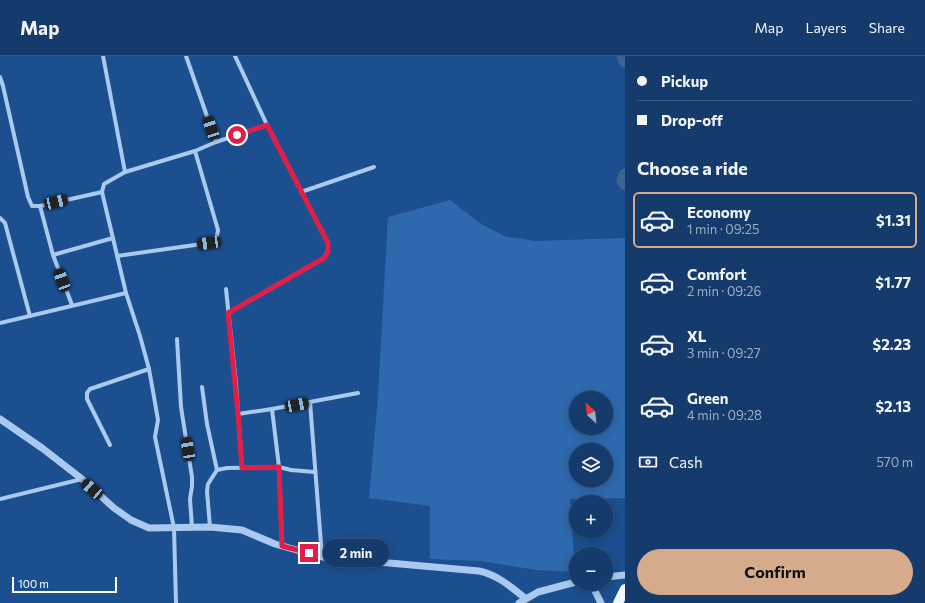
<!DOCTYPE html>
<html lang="en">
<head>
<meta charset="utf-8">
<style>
	:root { --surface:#143b6b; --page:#214673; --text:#f1f3f6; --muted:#9dadc1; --line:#33557e; --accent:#d6ab8b }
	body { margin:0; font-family:Commissioner,sans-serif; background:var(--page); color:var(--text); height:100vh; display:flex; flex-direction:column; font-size:15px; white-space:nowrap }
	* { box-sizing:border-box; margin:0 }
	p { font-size:13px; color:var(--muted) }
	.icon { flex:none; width:22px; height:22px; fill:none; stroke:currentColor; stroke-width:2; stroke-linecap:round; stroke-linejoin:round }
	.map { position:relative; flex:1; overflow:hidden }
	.panel { display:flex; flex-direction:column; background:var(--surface); width:300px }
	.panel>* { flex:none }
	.hud { display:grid; align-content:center; height:88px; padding:0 12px; background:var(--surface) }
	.needle { width:26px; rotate:333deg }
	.tools { position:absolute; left:569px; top:335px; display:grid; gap:8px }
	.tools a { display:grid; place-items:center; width:44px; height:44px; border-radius:50%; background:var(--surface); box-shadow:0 2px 10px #0003,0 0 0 1px var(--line); font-size:20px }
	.scale { position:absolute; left:12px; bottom:10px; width:105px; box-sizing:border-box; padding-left:4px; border:2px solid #fff; border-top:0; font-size:11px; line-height:14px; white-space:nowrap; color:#fff; -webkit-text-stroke:3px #1b4f8f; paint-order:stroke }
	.end { position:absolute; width:18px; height:18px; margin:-9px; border:5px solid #e11d48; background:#fff; box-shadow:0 0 0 2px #fff }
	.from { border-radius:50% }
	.bubble { position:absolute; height:28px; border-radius:14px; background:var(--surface); box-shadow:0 2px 10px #0003,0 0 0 1px var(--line); font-size:13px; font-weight:700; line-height:28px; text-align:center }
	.car { position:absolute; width:12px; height:24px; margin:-12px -6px; border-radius:5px; box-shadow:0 0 3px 1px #0007; background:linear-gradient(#222 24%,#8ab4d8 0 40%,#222 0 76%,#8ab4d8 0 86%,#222 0) }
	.hud b { display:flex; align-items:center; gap:14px; height:38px; font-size:15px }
	.hud b+b { border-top:1px solid var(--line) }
	.hud i { width:10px; height:10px; background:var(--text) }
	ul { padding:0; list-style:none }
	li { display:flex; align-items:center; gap:12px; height:56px; margin:0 8px 6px; padding:0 4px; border:2px solid transparent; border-radius:6px }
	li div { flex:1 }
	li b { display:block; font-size:15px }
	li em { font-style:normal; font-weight:700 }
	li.selected { border-color:var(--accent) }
	li>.icon { width:36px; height:36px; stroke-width:1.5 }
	h2 { padding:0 12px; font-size:18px; line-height:48px }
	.pay { display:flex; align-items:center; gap:10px; height:44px; padding:0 12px; font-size:15px }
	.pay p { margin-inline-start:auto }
	.cta { display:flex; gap:8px; margin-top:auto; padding:8px 12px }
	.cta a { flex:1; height:46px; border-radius:24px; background:var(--accent); color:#111; font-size:16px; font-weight:700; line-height:46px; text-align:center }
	header { display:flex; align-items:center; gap:24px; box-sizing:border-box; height:56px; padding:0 20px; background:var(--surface); border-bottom:1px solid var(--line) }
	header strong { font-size:19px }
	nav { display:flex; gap:22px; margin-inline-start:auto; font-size:14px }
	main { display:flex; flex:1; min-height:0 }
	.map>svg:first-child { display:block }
</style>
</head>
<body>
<header>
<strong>Map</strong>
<nav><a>Map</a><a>Layers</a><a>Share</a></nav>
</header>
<main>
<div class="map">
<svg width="625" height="547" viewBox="0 0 625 547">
	<rect width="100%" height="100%" fill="#1b4f8f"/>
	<path fill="#2e69ad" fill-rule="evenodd" d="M450 144 481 168 504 180 535 185 625 182V442L570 443 575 516 537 514 480 505 430 503V450L369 442 378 340 388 161ZM576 342H606V372H576ZM576 394H606V424H576Z"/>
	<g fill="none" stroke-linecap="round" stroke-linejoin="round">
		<g stroke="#3c6290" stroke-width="13">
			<polyline points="623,0 625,5"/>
			<polyline points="625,119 623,125 625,128"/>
		</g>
		<g stroke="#a9c9ee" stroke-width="4">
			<polyline points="103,0 125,116"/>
			<polyline points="186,0 216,86"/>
			<polyline points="0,21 3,30 28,141 32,150 40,150 102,136"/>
			<polyline points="301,136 374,111"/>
			<polyline points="40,150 53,199 72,249"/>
			<polyline points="0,162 5,167 30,260"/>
			<polyline points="53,199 113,182"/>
			<polyline points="117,200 209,187 216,185 218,174 195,95"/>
			<polyline points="226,233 236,328 242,412"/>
			<polyline points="228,257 324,202 328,195 328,187 267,69"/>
			<polyline points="0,267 126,237"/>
			<polyline points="177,283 181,351 192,421 192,430 190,443 192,471"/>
			<polyline points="202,331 207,368 217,414 227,412 279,411 291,414 314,416"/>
			<polyline points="310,346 322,501"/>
			<polyline points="238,358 272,353"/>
			<polyline points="110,389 87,343 87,337 90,333 96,331 149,313"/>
			<polyline points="0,443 82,423"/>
			<polyline points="210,471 207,435 208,428 217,414"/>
			<polyline points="282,490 279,411 272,353 358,337"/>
			<polyline points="176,547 174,472 155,381 158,364 154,341 149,313 140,280 126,237 102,136 104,128 125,116 195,95 216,86 267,69 235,0"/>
		</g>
		<g stroke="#a9c9ee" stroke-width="7">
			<path d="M0 363 42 392 82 423 114 452 131 464 149 472 210 471 242 474 275 488 322 501 479 515C498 519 511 531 525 542"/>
			<polyline points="606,521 625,519"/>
			<polyline points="589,528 593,531 601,547"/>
			<polyline points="519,547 538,536 576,526"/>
		</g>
		<polyline stroke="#f0f6ff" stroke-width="10" points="618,547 625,533"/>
	</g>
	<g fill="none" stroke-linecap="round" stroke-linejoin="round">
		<polyline stroke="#e11d48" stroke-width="5" points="237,79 267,69 328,187 328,196 324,202 228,257 238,358 242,412 279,411 282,490 309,497"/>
	</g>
</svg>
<div class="tools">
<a><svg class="needle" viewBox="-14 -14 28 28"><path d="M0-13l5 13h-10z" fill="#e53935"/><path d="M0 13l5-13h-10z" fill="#9dadc1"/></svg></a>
<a><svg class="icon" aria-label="layers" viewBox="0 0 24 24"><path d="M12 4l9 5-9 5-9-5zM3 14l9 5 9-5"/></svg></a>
<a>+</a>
<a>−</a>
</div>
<div class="scale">100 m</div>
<i class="end from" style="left:237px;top:79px"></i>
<i class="end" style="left:309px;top:497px"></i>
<div class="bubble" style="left:323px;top:483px;width:66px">2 min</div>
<i class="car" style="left:211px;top:72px;rotate:341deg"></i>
<i class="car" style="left:56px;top:146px;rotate:77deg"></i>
<i class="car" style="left:209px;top:187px;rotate:262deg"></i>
<i class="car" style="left:62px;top:224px;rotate:340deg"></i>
<i class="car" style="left:297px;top:349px;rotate:79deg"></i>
<i class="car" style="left:188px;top:393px;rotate:350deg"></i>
<i class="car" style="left:92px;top:433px;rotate:311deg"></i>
</div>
<section class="panel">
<div class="hud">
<b><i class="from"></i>Pickup</b>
<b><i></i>Drop-off</b>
</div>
<h2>Choose a ride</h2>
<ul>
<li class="selected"><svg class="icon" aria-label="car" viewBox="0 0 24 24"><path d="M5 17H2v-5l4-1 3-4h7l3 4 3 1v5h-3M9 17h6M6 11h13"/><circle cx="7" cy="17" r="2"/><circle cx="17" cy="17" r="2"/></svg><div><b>Economy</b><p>1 min · 09:25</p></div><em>$1.31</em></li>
<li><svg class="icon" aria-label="car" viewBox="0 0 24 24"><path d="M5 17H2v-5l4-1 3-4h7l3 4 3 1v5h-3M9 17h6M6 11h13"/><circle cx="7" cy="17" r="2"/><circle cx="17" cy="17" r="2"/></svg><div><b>Comfort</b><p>2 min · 09:26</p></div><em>$1.77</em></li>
<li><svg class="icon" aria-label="car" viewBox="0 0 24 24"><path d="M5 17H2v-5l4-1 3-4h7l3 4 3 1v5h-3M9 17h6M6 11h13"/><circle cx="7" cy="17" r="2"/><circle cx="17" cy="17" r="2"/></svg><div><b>XL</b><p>3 min · 09:27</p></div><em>$2.23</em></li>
<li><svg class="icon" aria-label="car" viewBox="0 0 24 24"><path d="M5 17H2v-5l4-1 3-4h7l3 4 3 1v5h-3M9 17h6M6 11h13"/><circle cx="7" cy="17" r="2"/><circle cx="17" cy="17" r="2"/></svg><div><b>Green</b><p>4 min · 09:28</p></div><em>$2.13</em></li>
</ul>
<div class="pay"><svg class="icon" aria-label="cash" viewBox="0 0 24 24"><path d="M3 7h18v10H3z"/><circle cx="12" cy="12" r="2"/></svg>Cash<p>570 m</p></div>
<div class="cta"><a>Confirm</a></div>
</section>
</main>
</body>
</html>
